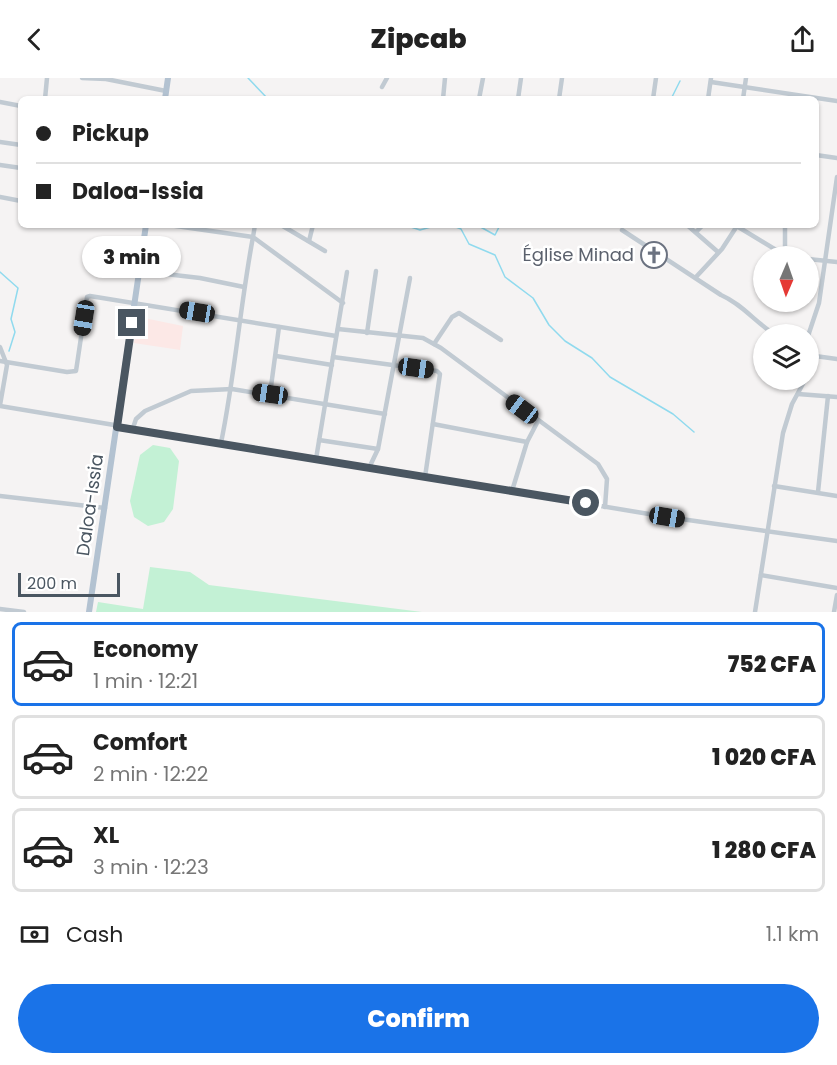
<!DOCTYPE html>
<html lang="en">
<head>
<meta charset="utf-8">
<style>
	:root { --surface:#fff; --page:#f2f2f2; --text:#222; --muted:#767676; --line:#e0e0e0; --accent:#1a73e8 }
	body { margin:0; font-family:Poppins,sans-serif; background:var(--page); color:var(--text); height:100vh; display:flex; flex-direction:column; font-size:22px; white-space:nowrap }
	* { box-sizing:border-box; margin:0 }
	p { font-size:20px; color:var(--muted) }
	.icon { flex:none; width:33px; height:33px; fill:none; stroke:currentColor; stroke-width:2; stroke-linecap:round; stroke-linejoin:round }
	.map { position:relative; height:534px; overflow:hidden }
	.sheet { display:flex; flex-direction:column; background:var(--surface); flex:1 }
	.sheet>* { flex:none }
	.top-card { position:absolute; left:18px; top:18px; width:801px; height:132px; border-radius:9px; box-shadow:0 2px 4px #0004; display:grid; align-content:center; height:132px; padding:0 18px; background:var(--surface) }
	.needle { width:39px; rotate:182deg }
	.buttons { position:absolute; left:753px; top:168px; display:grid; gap:12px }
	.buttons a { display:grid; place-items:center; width:66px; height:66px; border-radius:50%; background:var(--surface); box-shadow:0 2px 4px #0004; font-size:30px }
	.scale { position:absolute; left:18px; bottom:15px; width:102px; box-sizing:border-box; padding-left:6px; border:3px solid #4a5661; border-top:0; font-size:16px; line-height:21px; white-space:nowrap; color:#4a5661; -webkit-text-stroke:4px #fff; paint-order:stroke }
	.end { position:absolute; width:27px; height:27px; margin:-14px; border:8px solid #4a5661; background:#fff; box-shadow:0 0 0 3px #fff }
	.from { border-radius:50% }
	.bubble { position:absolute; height:42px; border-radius:21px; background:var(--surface); box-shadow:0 2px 4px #0004; font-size:20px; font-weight:800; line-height:42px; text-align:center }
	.car { position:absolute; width:18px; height:36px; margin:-18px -9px; border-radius:8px; box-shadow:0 0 4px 2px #0007; background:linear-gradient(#222 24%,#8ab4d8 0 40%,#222 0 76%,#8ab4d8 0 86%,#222 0) }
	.top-card b { display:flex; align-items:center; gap:21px; height:57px; font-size:22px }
	.top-card b+b { border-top:2px solid var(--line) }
	.top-card i { width:15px; height:15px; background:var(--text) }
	ul { padding:10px 0 0; list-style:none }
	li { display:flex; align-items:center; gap:18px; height:84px; margin:0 12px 9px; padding:0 6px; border:3px solid var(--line); border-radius:9px }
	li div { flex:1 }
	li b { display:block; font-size:22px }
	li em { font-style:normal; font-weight:800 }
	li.on { border-color:var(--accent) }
	li>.icon { width:54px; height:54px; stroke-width:1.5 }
	.pay { display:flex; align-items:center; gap:15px; height:66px; padding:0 18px; font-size:22px }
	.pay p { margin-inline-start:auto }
	.action { display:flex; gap:12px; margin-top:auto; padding:12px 18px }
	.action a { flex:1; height:69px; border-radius:36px; background:var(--accent); color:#fff; font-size:24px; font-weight:800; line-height:69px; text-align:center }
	header { display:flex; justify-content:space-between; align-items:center; height:78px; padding:0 18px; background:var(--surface); font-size:27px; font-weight:800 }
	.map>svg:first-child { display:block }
</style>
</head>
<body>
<header><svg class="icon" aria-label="back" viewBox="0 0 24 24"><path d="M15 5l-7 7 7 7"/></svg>Zipcab<svg class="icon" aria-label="share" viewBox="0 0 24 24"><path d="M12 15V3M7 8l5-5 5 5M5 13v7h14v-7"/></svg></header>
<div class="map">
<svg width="837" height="534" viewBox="0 0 837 534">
	<rect width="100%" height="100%" fill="#f5f3f3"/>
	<polygon fill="#fce8e6" points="139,239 183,248 180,272 134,265"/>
	<g fill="#c3f1d5">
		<polygon points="153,367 170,370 179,383 173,431 164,444 148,448 134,439 130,423 140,377"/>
		<polygon points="150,489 190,494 209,507 422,534 96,534 98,524 143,531"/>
	</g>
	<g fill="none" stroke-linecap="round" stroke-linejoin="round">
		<g stroke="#90daee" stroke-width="1.5">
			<polyline points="248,0 268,21"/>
			<polyline points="671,21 680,3"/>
			<polyline points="405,147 420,152 438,147"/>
			<polyline points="451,147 461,151 469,166 495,177 505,199 533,220 549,247 565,263 592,280 610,299 673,336 694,354"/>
			<polyline points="477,147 495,157 500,147"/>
			<polyline points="0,194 18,210 11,241 15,254 9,273"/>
		</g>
		<g stroke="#c1cad2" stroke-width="4.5">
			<polyline points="82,0 106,1 166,13"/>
			<polyline points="711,4 837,23"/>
			<polyline points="382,9 387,0"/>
			<polyline points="45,21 47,0"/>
			<polyline points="443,21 445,0"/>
			<polyline points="479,21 483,0"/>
			<polyline points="518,21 521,0"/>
			<polyline points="559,21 562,0"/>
			<polyline points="653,21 656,0"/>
			<polyline points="708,21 711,0"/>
			<polyline points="743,21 746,0"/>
			<polyline points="0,24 21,28"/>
			<polyline points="0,64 21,67"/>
			<polyline points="816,77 837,80"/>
			<polyline points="0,87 21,90"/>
			<polyline points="0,119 21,123"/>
			<path d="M169 147 253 159C240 228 235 297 221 365"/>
			<polyline points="255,147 253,159 343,225"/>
			<polyline points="281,147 325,173"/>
			<polyline points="687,147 718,174"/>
			<polyline points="735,147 786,178"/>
			<polyline points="785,147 785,178"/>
			<path d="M622 152 721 217C742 226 755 244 774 256"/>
			<polyline points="696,154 703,147"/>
			<polyline points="309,163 313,147"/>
			<polyline points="808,181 837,184"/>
			<polyline points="140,193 200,200 244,209"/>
			<polyline points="696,199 722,171 737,148"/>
			<polyline points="338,251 423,260 441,270 598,386 607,401 605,429"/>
			<polyline points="367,255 376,193"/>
			<polyline points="808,258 819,225 837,99"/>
			<polyline points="434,266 452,239 459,235 501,262"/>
			<polyline points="0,269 7,287 0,327"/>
			<polyline points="808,277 837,281"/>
			<polyline points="276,278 332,287"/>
			<polyline points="333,279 437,293 440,296 425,399"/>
			<polyline points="808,281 808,294"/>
			<polyline points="0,283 67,294 76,293 87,219 90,218 336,258"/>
			<polyline points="270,316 279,249"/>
			<polyline points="798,316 837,319"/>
			<polyline points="0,328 667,439 837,463"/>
			<polyline points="433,346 527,364"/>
			<polyline points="133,350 136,341 145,333 191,313 232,311 385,336"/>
			<polyline points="319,362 378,371"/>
			<polyline points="316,381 347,194"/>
			<polyline points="369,390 378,371 410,200"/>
			<polyline points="774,408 837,418"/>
			<polyline points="512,413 527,364 538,343"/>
			<polyline points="818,414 828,318"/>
			<polyline points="0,418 105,430"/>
			<polyline points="761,497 837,510"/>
			<polyline points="0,531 24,534"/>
			<polyline points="755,534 783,355 792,326 805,302"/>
			<polyline points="834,534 837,517"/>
		</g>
		<g stroke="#b3c2d1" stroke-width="6">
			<polyline points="165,21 168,0"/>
			<polyline points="89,534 146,147"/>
		</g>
	</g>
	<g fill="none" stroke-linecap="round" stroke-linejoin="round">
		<polyline stroke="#4a5661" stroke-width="8" points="132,245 117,349 586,425"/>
	</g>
	<defs>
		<symbol id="church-ring" viewBox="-11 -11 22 22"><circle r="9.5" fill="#fff" stroke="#6b7280" stroke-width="1.5"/><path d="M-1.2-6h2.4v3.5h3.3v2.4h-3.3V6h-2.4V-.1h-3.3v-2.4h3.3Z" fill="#6b7280"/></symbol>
	</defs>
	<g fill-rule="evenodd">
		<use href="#church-ring" x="639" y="162" width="30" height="30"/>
	</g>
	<g text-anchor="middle" stroke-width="5" stroke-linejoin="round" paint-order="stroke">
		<g font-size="18" fill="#5b616d" stroke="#fff" text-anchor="end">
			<text x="634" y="183">Église Minad</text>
		</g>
		<g font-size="18" fill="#4a5661" stroke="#fff">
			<text transform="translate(90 427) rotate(-82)" y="6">Daloa-Issia</text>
		</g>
	</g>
</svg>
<div class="buttons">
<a><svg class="needle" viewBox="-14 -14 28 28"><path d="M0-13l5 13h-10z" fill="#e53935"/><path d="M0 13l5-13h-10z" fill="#767676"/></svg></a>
<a><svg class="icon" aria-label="layers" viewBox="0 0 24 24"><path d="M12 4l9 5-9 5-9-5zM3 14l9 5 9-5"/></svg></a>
</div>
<div class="scale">200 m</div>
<i class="end from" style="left:586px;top:425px"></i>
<i class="end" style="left:132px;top:245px"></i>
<div class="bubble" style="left:82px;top:158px;width:99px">3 min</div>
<i class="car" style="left:197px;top:234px;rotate:279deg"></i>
<i class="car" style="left:84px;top:240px;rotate:189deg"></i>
<i class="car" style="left:416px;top:290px;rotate:98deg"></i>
<i class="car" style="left:270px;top:316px;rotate:278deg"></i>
<i class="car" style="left:522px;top:331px;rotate:307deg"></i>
<i class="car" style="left:667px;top:439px;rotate:99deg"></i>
<div class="top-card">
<b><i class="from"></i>Pickup</b>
<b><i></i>Daloa-Issia</b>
</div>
</div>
<section class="sheet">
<ul>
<li class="on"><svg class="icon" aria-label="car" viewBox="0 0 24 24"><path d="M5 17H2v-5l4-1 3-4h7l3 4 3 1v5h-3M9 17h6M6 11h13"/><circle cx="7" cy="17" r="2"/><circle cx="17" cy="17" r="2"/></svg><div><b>Economy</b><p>1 min · 12:21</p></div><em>752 CFA</em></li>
<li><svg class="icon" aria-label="car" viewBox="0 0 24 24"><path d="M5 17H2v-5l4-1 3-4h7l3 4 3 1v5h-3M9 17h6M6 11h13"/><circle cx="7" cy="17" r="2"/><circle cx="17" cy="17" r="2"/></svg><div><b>Comfort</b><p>2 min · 12:22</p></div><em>1 020 CFA</em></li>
<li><svg class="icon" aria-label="car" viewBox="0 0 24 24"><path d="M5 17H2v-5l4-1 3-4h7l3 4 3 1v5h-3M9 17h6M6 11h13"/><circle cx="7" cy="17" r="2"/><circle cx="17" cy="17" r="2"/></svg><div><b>XL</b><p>3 min · 12:23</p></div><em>1 280 CFA</em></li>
</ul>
<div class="pay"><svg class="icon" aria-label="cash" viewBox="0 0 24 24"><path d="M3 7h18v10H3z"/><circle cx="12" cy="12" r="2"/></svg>Cash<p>1.1 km</p></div>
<div class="action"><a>Confirm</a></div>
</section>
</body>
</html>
